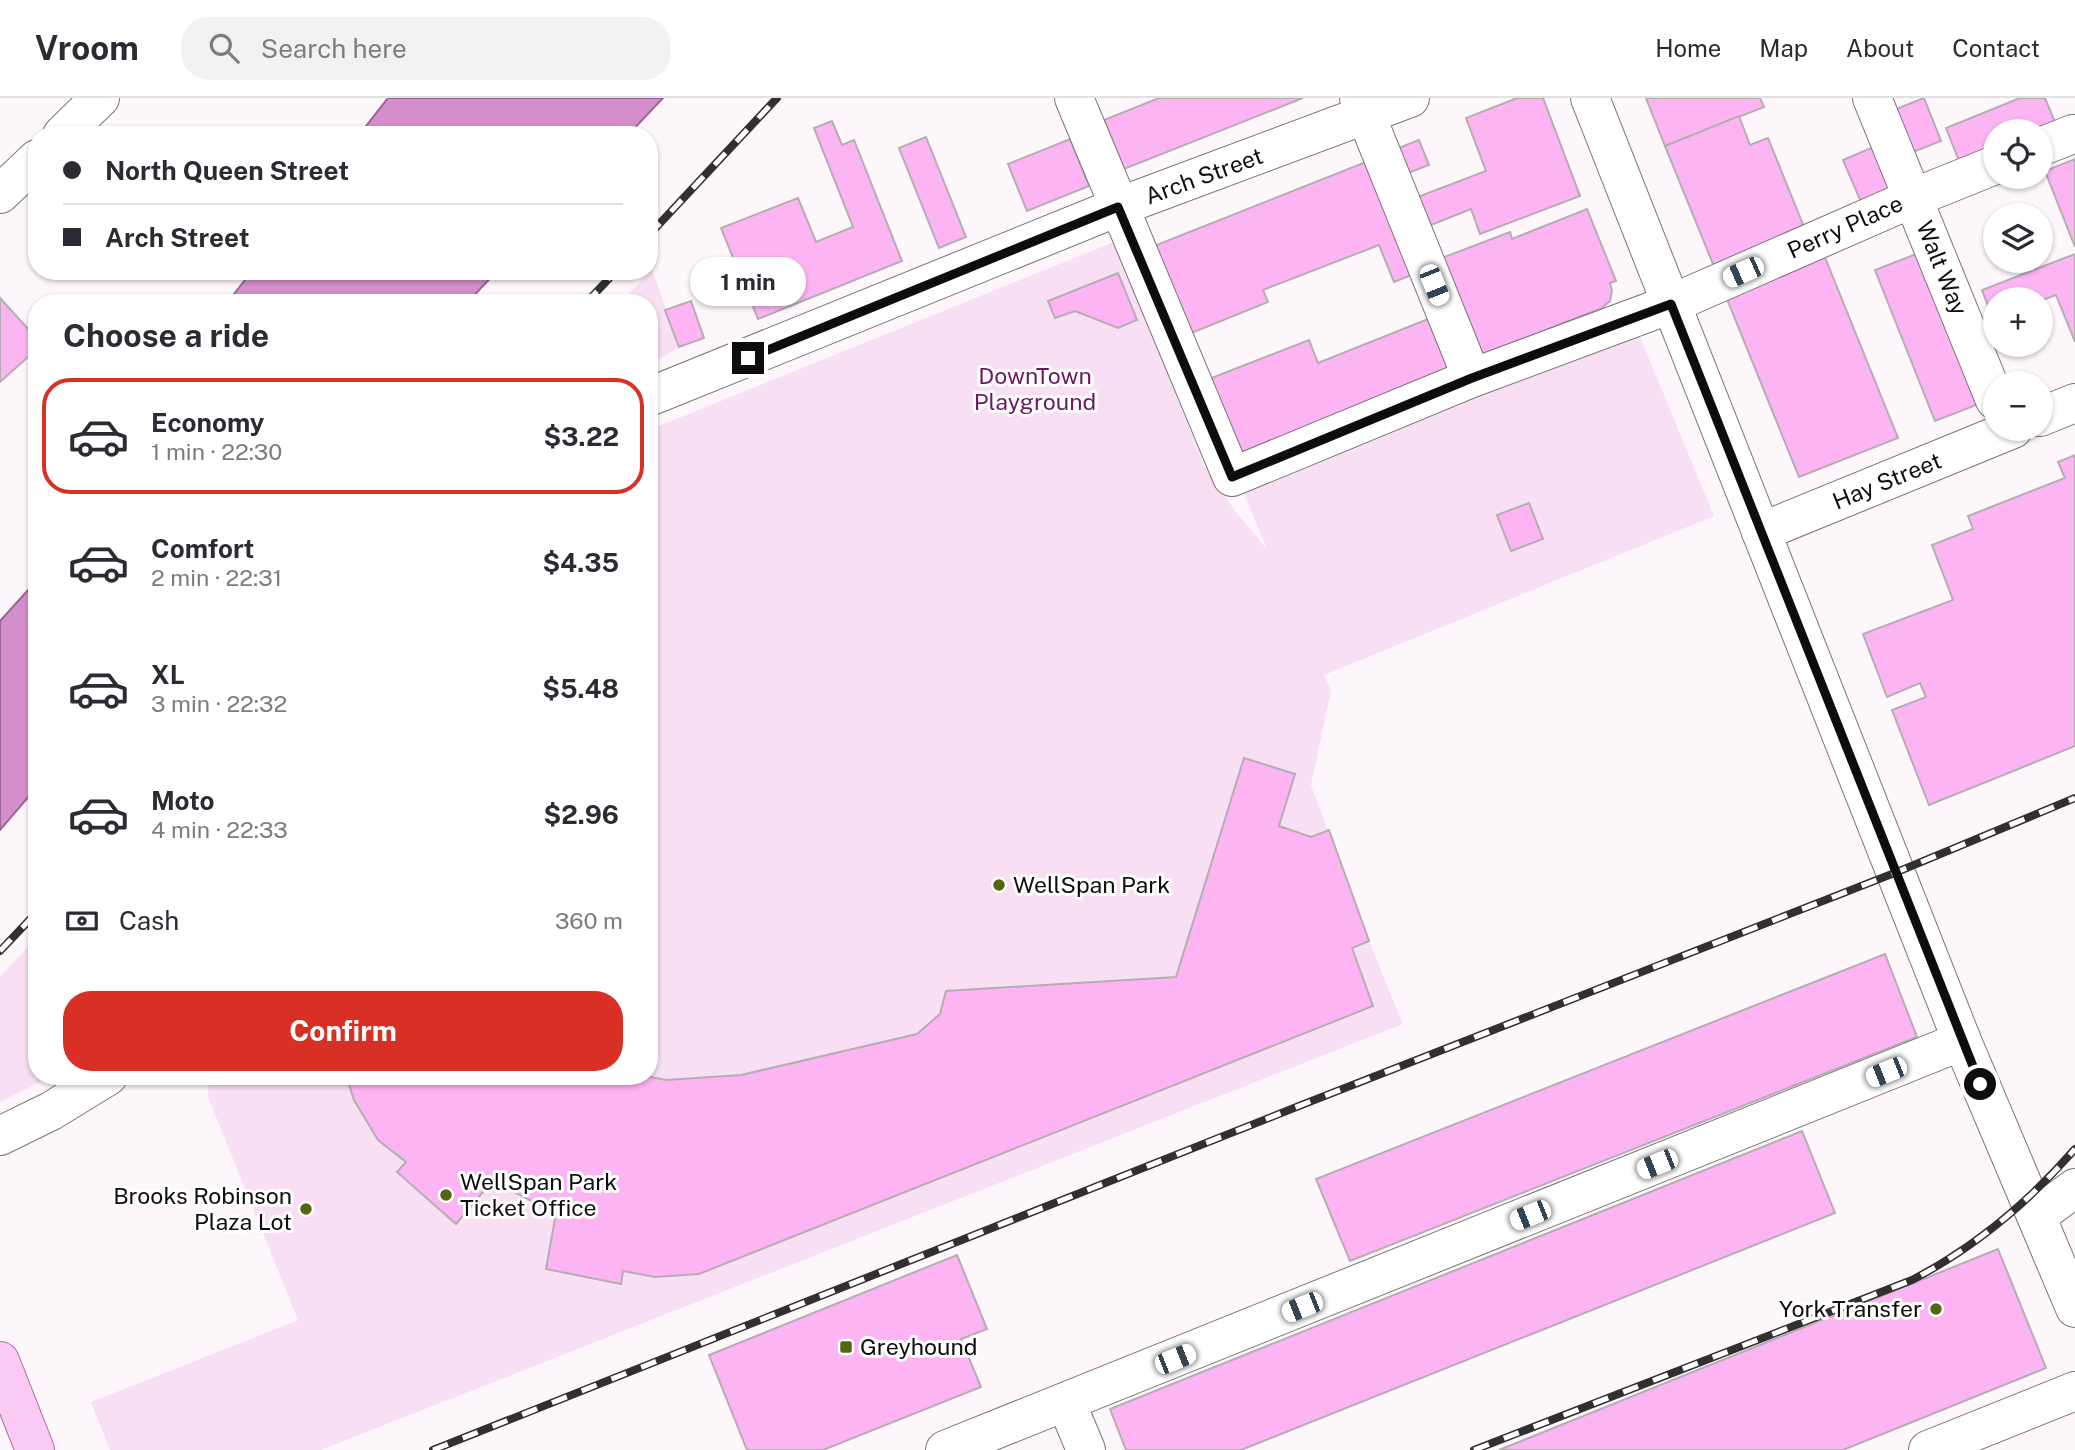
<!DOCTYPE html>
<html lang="en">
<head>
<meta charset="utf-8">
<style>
	:root { --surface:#fff; --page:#f2f2f3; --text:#2b2b33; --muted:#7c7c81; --line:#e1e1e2; --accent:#d93025 }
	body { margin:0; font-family:"Public Sans",sans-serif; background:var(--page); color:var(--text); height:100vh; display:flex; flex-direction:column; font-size:26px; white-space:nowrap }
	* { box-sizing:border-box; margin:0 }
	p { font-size:23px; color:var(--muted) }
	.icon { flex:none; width:38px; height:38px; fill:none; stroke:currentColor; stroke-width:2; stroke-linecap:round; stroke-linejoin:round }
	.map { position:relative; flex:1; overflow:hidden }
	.details { position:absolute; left:28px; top:196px; width:630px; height:791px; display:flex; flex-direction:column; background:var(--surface); border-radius:28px; box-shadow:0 2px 5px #0004 }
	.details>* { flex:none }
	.guide { position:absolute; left:28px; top:28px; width:630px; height:154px; border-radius:28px; box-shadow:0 2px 5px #0004; display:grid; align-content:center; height:154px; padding:0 35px; background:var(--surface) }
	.controls { position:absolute; left:1983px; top:21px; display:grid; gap:14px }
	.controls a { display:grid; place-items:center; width:70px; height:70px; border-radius:50%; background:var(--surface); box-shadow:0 2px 5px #0004; font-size:35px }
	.end { position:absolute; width:32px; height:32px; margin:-16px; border:9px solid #0e0c0d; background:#fff; box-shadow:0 0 0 4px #fff }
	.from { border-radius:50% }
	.bubble { position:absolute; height:49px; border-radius:24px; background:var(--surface); box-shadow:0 2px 5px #0004; font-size:23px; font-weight:700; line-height:49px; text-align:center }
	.car { position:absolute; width:21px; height:42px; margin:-21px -10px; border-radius:9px; box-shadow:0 0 5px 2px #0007; background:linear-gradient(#fff 24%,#345 0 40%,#fff 0 76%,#345 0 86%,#fff 0) }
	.guide b { display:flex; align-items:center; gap:24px; height:66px; font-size:26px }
	.guide b+b { border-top:2px solid var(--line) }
	.guide i { width:18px; height:18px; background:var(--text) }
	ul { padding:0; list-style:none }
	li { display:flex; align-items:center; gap:21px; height:116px; margin:0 14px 10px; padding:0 21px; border:4px solid transparent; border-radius:28px }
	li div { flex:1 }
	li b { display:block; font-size:26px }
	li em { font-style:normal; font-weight:700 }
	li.selected { border-color:var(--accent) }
	li>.icon { width:63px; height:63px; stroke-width:1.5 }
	h2 { padding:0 35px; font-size:32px; line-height:84px }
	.pay { display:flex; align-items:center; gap:18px; height:77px; padding:0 35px; font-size:26px }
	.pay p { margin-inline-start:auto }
	.action { display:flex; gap:14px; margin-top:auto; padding:14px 35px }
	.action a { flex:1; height:80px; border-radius:28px; background:var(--accent); color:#fff; font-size:28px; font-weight:700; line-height:80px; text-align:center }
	header { display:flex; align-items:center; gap:42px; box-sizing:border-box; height:98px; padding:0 35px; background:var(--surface); border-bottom:2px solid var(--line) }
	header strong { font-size:33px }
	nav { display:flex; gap:38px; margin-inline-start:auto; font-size:24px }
	.search { width:490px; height:63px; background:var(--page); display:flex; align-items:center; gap:18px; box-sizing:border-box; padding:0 24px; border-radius:28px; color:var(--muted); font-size:26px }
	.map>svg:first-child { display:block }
</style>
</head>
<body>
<header>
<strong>Vroom</strong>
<div class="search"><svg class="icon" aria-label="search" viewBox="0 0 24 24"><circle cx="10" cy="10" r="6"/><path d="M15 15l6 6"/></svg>Search here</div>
<nav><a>Home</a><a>Map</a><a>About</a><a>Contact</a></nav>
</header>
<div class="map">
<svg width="2075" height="1352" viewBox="0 0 2075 1352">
	<rect width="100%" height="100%" fill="#fdf7fc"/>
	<g fill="#f8dff4">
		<polygon points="1114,144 1204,367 1235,413 1267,451 1244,396 1638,234 1714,418 1324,577 1331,592 1311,687 1369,843 1403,926 321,1352 110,1352 91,1304 298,1222 208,999 209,978 649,978 649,332"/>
		<polygon points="652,171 679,249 649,267 649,205 621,205"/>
		<polygon points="37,839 37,978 53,978 0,1004 0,879"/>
	</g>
	<g fill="#d48ecb" stroke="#996792" stroke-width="2">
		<polygon points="388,0 663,0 628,37 359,37"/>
		<polygon points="252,173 497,173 467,205 227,205"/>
		<polygon points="37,482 37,689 0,732 0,523"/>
	</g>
	<g fill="#fdb4f3" stroke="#b4aeb3" stroke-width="2">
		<polygon points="1159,0 1303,0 1124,71 1104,22"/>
		<polygon points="1517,0 1543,0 1580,98 1480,136 1471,111 1426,129 1415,100 1486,73 1466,20"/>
		<polygon points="1646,0 1760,0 1764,9 1665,48"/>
		<polygon points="1924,0 1941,43 1908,56 1891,13"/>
		<polygon points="2020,0 2045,0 2057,29 2040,33 1995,33 1995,54 1961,68 1946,30"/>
		<polygon points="1739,18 1750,47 1768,40 1806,134 1715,171 1665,48"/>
		<polygon points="832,23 842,47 854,42 902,163 758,221 721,130 798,100 816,144 853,129 814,30"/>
		<polygon points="926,39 966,139 939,150 899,50"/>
		<polygon points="1070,41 1089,88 1027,113 1008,66"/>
		<polygon points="1419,42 1429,67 1398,79 1388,54"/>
		<polygon points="1878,47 1899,96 1864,111 1843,62"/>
		<polygon points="2075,61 2075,149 2045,73"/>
		<polygon points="1371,62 1417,175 1394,184 1379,147 1263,192 1268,204 1189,236 1154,148"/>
		<polygon points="1587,111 1616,183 1610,185 1612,192 1610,203 1602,210 1548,231 1551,240 1475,270 1434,163 1510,134 1512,141"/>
		<polygon points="1924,153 1984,304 1935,323 1875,172"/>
		<polygon points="2075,156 2075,244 2056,197 2040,203 1995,201 1995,220 1993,221 1982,192"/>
		<polygon points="1824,157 1898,340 1799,379 1725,196"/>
		<polygon points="1118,175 1137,222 1118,230 1075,213 1055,220 1048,203"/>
		<polygon points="0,200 37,241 37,251 0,284"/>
		<polygon points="691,203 704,240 679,249 665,212"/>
		<polygon points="1433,219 1456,277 1241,362 1209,281 1309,242 1318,265"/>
		<polygon points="2075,357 2075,648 1929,707 1892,612 1926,599 1920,585 1887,599 1863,536 1953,502 1932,447 1973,431 1968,418 2065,380 2058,364"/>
		<polygon points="1529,405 1543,441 1511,453 1497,417"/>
		<polygon points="1244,660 1295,676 1279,728 1311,739 1329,732 1369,843 1352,850 1373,908 699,1176 655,1179 623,1173 621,1186 546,1171 556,1115 492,1083 456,1126 397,1074 406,1064 378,1042 354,1002 346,978 646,978 666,982 741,977 917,936 940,916 946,893 1176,879"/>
		<polygon points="1885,856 1917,939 1350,1163 1316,1081"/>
		<polygon points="1802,1033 1835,1115 1241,1352 1126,1352 1110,1311"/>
		<polygon points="1998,1151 2046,1270 1843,1352 1499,1352"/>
		<polygon points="957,1157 987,1231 961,1241 981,1289 823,1352 747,1352 709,1257"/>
	</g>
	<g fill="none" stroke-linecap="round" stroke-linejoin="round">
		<defs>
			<g id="minor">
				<polyline points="1074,0 1232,379 1472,280 1671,206 1913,100 1995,67"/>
				<polyline points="1359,0 1472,280"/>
				<polyline points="1590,0 1962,943 2075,1210"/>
				<polyline points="1872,0 1995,302"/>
				<polyline points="62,37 100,0"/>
				<polyline points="2040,49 2073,36"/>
				<polyline points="0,96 37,61"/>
				<polyline points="649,299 1118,109 1410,0"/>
				<polyline points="2040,319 2075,305"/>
				<polyline points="1761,434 2013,331"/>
				<polyline points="0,1038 51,1013 108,978"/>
				<polyline points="2037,1118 2075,1090"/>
				<polyline points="1066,1304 1086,1352"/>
				<polyline points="945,1352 1962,943"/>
				<polyline points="1928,1352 2075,1293"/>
			</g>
			<polyline id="major" points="0,1263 35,1352"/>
		</defs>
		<use href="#minor" stroke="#797478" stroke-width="40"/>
		<use href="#major" stroke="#a5719e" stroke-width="40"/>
		<use href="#minor" stroke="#fff" stroke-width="38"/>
		<use href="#major" stroke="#facaf4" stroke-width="38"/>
		<defs>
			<g id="rail">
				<polyline points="649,137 777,0"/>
				<polyline points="586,205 616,173"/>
				<polyline points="0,853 37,814"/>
				<polyline points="433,1352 1304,1006 1897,774 2075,700"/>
				<path d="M1474 1352 1912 1182C1975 1149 2028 1105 2075 1051"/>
			</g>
		</defs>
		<use href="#rail" stroke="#322f31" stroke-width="8"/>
		<use href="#rail" stroke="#fff" stroke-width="5" stroke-dasharray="16" stroke-linecap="butt"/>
	</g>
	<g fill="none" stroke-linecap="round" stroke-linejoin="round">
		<polyline stroke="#0e0c0d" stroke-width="9" points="748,260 1118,109 1232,379 1472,280 1671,206 1980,986"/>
	</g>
	<g fill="#54660f" stroke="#fff" stroke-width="2.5">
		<circle cx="999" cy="787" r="7"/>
		<circle cx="446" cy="1097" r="7"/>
		<circle cx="306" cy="1111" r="7"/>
		<circle cx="1936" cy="1211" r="7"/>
		<rect x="839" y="1242" width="14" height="14" rx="3.5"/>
	</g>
	<g text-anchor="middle" stroke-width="6" stroke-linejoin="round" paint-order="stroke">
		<g font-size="23" fill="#0e0c0d" stroke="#fff">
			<text transform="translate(1204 78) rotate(-20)" y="8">Arch Street</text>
			<text transform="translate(1845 129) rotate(-24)" y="8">Perry Place</text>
			<text transform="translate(1942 170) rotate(68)" y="8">Walt Way</text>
			<text transform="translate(1887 383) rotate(-22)" y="8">Hay Street</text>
		</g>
		<g font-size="23" fill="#6c1965" stroke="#fff">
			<text x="1035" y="286">DownTown<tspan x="1035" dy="26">Playground</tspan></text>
		</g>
		<g font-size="23" fill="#0e0c0d" stroke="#fff" text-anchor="start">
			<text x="1013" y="795">WellSpan Park</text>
			<text x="460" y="1092">WellSpan Park<tspan x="460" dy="26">Ticket Office</tspan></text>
			<text x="292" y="1106" text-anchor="end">Brooks Robinson<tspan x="292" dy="26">Plaza Lot</tspan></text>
			<text x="1922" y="1219" text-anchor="end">York Transfer</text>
			<text x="860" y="1257">Greyhound</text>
		</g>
	</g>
</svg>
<div class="controls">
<a><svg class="icon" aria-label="locate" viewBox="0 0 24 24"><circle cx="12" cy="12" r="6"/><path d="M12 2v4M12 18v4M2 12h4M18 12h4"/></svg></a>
<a><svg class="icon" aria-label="layers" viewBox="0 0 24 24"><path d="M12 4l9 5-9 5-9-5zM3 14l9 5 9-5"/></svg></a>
<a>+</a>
<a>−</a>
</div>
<i class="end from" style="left:1980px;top:986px"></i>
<i class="end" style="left:748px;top:260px"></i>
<div class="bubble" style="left:690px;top:159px;width:116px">1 min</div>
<i class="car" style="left:1743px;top:174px;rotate:246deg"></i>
<i class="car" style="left:1434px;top:187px;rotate:158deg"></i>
<i class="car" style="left:1886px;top:974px;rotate:248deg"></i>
<i class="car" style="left:1657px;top:1066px;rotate:248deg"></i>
<i class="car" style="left:1530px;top:1117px;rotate:248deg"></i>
<i class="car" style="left:1302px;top:1209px;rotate:248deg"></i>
<i class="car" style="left:1175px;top:1261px;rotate:68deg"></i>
<div class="guide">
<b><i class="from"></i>North Queen Street</b>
<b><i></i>Arch Street</b>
</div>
<section class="details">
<h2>Choose a ride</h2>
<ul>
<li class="selected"><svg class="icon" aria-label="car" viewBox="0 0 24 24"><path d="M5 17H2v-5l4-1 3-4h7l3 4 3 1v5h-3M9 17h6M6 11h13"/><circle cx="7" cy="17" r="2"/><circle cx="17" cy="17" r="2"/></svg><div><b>Economy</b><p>1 min · 22:30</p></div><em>$3.22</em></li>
<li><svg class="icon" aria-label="car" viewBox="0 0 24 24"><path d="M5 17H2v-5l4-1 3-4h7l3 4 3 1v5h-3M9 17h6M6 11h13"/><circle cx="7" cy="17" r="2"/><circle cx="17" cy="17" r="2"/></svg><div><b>Comfort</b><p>2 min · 22:31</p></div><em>$4.35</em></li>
<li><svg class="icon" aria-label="car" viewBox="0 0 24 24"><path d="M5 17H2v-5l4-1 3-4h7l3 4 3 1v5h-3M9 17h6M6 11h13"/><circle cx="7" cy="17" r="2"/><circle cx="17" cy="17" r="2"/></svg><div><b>XL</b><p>3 min · 22:32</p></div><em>$5.48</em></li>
<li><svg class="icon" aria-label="car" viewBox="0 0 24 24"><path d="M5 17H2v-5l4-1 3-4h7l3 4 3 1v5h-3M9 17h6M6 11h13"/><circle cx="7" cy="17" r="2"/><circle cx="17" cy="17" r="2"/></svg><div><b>Moto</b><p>4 min · 22:33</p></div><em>$2.96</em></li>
</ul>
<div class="pay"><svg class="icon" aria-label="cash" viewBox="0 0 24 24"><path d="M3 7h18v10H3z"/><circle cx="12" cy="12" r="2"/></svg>Cash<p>360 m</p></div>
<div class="action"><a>Confirm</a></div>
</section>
</div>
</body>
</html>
